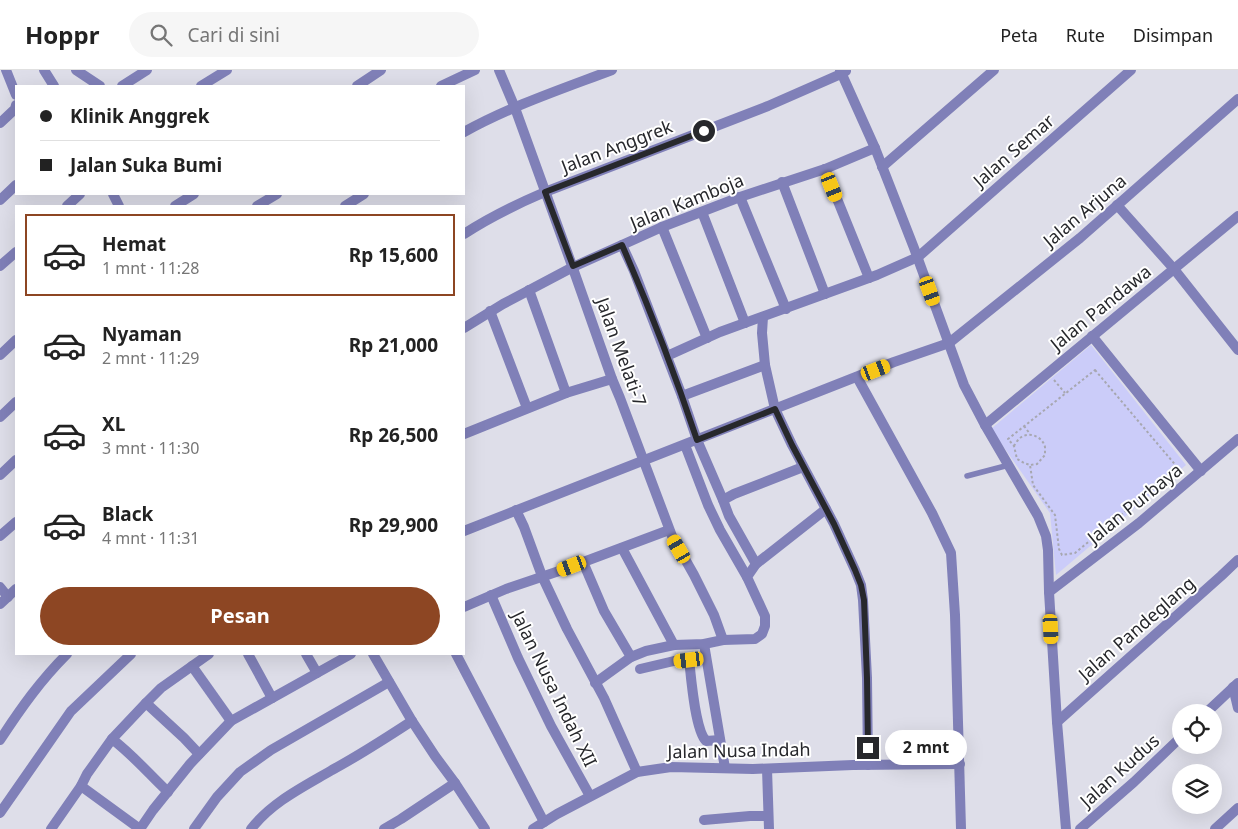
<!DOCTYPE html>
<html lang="id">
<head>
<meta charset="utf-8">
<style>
	:root { --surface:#fff; --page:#f6f6f6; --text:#222; --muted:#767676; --line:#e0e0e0; --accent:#8d4623 }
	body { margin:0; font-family:"Noto Sans",sans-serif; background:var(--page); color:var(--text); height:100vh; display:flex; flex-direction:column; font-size:19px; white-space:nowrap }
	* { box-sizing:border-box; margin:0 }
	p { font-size:16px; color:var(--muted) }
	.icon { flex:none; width:28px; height:28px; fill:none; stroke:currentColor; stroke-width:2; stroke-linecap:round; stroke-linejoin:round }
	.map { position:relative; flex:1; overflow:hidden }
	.panel { position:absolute; left:15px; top:135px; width:450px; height:450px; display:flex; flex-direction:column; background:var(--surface); border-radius:0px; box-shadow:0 5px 20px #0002 }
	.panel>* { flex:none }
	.hud { position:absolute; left:15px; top:15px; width:450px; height:110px; border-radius:0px; box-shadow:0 5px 20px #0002; display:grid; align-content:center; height:110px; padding:0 25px; background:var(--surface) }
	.tools { position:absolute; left:1172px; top:634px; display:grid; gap:10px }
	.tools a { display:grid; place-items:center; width:50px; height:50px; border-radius:50%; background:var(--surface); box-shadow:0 5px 20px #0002; font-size:25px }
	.end { position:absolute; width:22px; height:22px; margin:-11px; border:6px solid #27282c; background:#fff; box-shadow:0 0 0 2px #fff }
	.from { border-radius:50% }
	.bubble { position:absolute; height:35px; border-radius:18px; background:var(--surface); box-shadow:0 5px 20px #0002; font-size:16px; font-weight:700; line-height:35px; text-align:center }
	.car { position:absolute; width:15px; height:30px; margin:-15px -8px; border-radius:6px; box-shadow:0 0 4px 1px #0007; background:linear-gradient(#f5c518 24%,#345 0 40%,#f5c518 0 76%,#345 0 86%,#f5c518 0) }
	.hud b { display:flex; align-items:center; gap:18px; height:48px; font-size:19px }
	.hud b+b { border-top:1px solid var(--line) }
	.hud i { width:12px; height:12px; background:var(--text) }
	ul { padding:9px 0 0; list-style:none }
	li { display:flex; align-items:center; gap:15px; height:82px; margin:0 10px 8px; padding:0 15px; border:2px solid transparent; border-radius:0px }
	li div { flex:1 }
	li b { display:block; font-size:19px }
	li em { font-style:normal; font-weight:700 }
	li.selected { border-color:var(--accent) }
	li>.icon { width:45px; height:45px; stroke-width:1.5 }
	.action { display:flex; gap:10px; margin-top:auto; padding:10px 25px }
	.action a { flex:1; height:58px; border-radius:30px; background:var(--accent); color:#fff; font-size:20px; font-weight:700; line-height:58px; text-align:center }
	header { display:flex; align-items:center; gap:30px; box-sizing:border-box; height:70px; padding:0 25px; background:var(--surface); border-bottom:1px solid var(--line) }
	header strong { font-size:24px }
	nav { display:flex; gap:28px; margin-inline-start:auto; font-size:18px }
	.search { width:350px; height:45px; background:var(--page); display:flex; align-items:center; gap:12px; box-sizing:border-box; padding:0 18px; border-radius:28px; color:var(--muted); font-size:19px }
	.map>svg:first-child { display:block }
</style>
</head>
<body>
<header>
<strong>Hoppr</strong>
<div class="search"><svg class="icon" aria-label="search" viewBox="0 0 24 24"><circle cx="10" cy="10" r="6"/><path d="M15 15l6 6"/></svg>Cari di sini</div>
<nav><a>Peta</a><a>Rute</a><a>Disimpan</a></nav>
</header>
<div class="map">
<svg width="1238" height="759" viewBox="0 0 1238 759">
	<rect width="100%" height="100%" fill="#dedee9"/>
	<polygon fill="#cbccf9" points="1091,275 1186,395 1056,505 1050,443 991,359"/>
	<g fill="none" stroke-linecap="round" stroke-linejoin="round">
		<g stroke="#a7a7b0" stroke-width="2" stroke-dasharray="2.5 2.5" stroke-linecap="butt">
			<polygon points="1095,300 1178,398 1075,483 1062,485 1059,479 1055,445 1033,415 1030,395 1024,393 1017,389 1014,376 1008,369"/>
			<polyline points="1054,310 1065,323"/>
			<polyline points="1024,356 1030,364"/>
			<path d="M1014 376C1015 374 1017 371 1019 369 1027 361 1042 365 1045 377 1045 377 1045 384 1045 385L1037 394 1030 395"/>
		</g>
		<polyline stroke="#8080b8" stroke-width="5.5" points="967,406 1009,395"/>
		<g stroke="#8080b8" stroke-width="10">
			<polyline points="6,0 16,25"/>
			<polyline points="44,0 54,16"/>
			<polyline points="76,0 100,16"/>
			<polyline points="499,0 515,38 570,190 612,309 620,328 672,466 694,505 714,545 723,570"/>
			<polyline points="840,0 875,78 914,178 964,315 985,355 1038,446 1046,466 1048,480 1049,522 1057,652 1066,759"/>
			<polyline points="122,16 147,0"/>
			<polyline points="201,16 227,0"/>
			<polyline points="357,16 381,0"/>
			<polyline points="441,16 475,0"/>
			<polyline points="0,53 15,39 16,35"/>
			<path d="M464 62C511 36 562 19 612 0"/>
			<polyline points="882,97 994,0"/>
			<polyline points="825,99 869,208"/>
			<polyline points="782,112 825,224"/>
			<polyline points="113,124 119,136"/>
			<polyline points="740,127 786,239"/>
			<polyline points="0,130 16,115"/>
			<polyline points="1117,135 1174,199 1238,280"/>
			<polyline points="67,136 80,124"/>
			<polyline points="175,136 194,124"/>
			<polyline points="257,136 277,124"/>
			<polyline points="345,136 364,124"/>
			<polyline points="702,142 745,253"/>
			<polyline points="662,157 707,268"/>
			<path d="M464 164C490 147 517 134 545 122L768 36 841 4 846 1"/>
			<polyline points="622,175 634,201 682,326 697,370 723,430"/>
			<polyline points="0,196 16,182"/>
			<polyline points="529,220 566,323"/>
			<polyline points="490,241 527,338"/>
			<polyline points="763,247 762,263 765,295 775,339 792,375 834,454 855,500 861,515 863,530 867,608 868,695"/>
			<polyline points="464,258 503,234 573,197 662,157 740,127 825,99 875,78"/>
			<polyline points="1092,266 1201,401"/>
			<polyline points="0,285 16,270"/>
			<polyline points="667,286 720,262 877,205 918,187 1131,0"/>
			<polyline points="857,307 932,443 951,483 955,545 961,759"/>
			<polyline points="682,326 765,295"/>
			<polyline points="0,347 16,332"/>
			<polyline points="985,355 1238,146"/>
			<polyline points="464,364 566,323 612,309"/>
			<polyline points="685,375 708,435 720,460 747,507"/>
			<polyline points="0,405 16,390"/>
			<polyline points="516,440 524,457 542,506 567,559 604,628 637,702"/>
			<polyline points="464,461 894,292 949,273 1080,168 1238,29"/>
			<polyline points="0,466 16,452"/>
			<polyline points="622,478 674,575"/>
			<polyline points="583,492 604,541 631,587"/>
			<polyline points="756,494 729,446 723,430 734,424 803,397"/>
			<polyline points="0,517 8,527"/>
			<polyline points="1049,522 1139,453 1238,369"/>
			<polyline points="491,525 518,588 551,656 590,726"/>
			<polyline points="0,534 16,519"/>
			<polyline points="464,537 506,519 562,500 669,460"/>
			<polyline points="704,574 725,698"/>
			<polyline points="248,584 272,628"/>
			<polyline points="306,584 317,603"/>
			<polyline points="373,584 412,651 435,686 455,713 485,759"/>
			<polyline points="456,584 544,752"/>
			<path d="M689 589C691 607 695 660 706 671L720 670"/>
			<polyline points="192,596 231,651"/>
			<polyline points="640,599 674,591 706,587"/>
			<polyline points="595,613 631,587 646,581 674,575 704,574 723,570 755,569 762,564 765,556 765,546 747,507 756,494 826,439"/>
			<polyline points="1233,617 1238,638"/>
			<polyline points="146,633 184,668 199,684"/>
			<polyline points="1207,642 1238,613"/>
			<polyline points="1057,652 1221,506 1238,490"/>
			<path d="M112 669C133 685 149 704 168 722"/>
			<path d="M0 670C21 638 40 611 67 584"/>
			<polyline points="767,699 769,759"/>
			<polyline points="81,716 140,759 153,740 190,694 231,651 351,584"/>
			<polyline points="0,743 71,641 131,584"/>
			<polyline points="704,750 750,746 768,746"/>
			<polyline points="51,759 81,716 87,704 112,669 146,633 161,618 209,584"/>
			<polyline points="194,759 217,727 240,702 271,680 389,612"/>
			<path d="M251 759C272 732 303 717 332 700 360 685 386 668 412 651"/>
			<polyline points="384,759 401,749 455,713"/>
			<polyline points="533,759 557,744 637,702 671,697 753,699 853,695 960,694"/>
			<polyline points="1080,759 1134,712 1181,667"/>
			<polyline points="1215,759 1238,738"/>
		</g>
	</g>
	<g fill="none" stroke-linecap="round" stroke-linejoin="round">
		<path stroke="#27282c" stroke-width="6" d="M704 61 545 122 573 196 622 175C650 239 675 304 697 370L775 339 792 375 834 454 855 500 861 515 864 530 867 608 868 678"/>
	</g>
	<g text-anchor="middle" stroke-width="4" stroke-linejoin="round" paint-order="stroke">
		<g font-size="18" fill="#27282c" stroke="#fff">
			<text transform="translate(617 77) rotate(-21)" y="6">Jalan Anggrek</text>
			<text transform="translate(1014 81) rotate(-41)" y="6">Jalan Semar</text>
			<text transform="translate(687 132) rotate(-22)" y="6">Jalan Kamboja</text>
			<text transform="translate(1085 141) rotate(-40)" y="6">Jalan Arjuna</text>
			<text transform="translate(1101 238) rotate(-39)" y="6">Jalan Pandawa</text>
			<text transform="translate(621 282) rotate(70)" y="6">Jalan Melati-7</text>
			<text transform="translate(1135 434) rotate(-39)" y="6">Jalan Purbaya</text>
			<text transform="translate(1137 559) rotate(-41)" y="6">Jalan Pandeglang</text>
			<text transform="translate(554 619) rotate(64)" y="6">Jalan Nusa Indah XII</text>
			<text transform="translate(739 681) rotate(-1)" y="6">Jalan Nusa Indah</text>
			<text transform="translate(1120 701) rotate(-42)" y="6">Jalan Kudus</text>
		</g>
	</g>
</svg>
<div class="tools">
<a><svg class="icon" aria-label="locate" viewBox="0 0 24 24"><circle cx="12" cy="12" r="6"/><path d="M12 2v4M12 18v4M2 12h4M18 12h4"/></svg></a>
<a><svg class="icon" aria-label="layers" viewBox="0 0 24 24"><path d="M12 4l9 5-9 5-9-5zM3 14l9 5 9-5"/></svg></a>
</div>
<i class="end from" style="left:704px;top:61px"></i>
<i class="end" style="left:868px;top:678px"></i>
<div class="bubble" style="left:885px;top:660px;width:82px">2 mnt</div>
<i class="car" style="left:832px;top:117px;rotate:158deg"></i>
<i class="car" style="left:930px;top:221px;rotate:160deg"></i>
<i class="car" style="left:876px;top:300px;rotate:69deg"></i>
<i class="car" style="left:679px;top:479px;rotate:330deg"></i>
<i class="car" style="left:572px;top:496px;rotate:249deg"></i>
<i class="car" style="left:1051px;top:559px;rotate:177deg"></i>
<i class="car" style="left:689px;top:590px;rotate:263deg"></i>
<div class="hud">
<b><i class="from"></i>Klinik Anggrek</b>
<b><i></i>Jalan Suka Bumi</b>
</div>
<section class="panel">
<ul>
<li class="selected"><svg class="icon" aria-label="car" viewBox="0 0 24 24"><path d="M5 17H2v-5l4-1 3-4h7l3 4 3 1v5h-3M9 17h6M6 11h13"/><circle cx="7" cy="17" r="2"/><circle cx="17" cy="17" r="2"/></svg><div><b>Hemat</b><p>1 mnt · 11:28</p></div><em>Rp 15,600</em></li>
<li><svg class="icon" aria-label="car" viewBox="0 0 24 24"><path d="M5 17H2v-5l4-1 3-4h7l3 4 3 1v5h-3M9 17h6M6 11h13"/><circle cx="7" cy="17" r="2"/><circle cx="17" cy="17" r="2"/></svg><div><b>Nyaman</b><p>2 mnt · 11:29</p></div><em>Rp 21,000</em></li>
<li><svg class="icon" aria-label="car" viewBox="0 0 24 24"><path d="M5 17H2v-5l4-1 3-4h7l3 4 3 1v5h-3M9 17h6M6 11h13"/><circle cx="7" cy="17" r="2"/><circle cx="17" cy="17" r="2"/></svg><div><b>XL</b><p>3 mnt · 11:30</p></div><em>Rp 26,500</em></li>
<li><svg class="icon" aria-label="car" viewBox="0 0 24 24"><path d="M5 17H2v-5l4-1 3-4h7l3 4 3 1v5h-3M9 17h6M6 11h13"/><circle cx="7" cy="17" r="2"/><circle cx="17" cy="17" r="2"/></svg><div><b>Black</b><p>4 mnt · 11:31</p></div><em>Rp 29,900</em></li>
</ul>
<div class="action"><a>Pesan</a></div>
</section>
</div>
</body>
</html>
